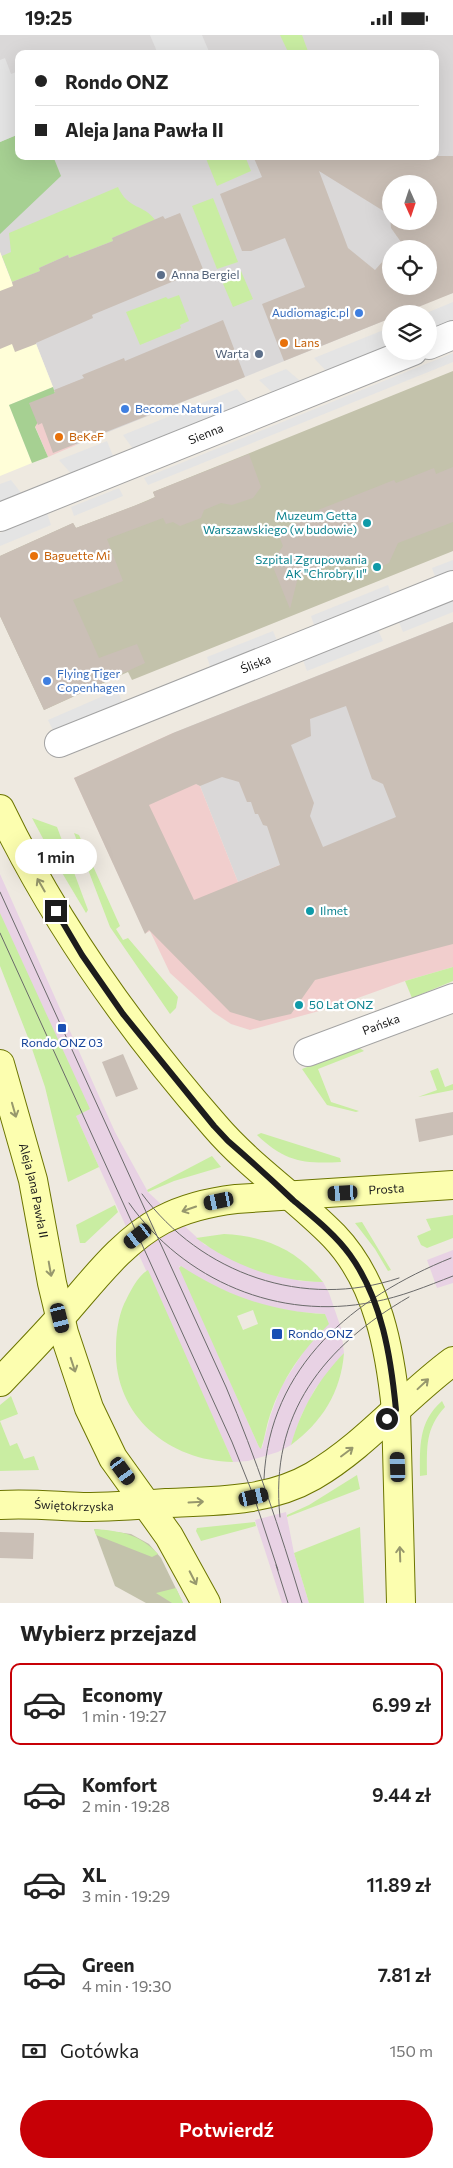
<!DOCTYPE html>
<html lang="pl">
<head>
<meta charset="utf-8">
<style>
	:root { --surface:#fff; --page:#f2f2f2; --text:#222; --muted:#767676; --line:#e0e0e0; --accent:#c70006 }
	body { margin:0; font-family:Commissioner,sans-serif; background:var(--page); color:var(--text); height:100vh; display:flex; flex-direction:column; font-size:19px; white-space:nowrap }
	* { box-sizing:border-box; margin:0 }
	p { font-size:16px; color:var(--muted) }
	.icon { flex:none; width:28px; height:28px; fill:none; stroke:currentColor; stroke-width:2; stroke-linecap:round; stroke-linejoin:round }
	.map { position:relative; height:1568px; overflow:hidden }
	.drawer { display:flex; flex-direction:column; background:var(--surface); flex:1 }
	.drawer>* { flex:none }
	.hud { position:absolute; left:15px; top:15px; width:424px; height:110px; border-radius:10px; box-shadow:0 5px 20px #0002; display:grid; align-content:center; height:110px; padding:0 20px; background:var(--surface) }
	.needle { width:32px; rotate:177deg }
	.fabs { position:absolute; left:382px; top:140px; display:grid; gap:10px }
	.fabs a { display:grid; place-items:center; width:55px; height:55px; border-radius:50%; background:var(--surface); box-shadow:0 5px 20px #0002; font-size:25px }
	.end { position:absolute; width:22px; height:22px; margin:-11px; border:6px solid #1c1c1c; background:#fff; box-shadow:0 0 0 2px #fff }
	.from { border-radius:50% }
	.bubble { position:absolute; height:35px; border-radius:18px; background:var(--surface); box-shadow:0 5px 20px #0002; font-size:16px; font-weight:600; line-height:35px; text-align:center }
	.car { position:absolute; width:15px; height:30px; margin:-15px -8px; border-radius:6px; box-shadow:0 0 4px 1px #0007; background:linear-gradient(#222 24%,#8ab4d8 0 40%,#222 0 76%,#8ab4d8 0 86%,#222 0) }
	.hud b { display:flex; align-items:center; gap:18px; height:48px; font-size:19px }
	.hud b+b { border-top:1px solid var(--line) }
	.hud i { width:12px; height:12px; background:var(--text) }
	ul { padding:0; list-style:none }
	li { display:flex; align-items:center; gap:15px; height:82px; margin:0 10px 8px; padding:0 10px; border:2px solid transparent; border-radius:10px }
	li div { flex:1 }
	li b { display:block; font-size:19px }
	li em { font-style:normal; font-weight:600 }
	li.on { border-color:var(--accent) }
	li>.icon { width:45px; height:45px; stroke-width:1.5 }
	h2 { padding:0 20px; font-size:22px; line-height:60px }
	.pay { display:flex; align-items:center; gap:12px; height:55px; padding:0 20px; font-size:19px }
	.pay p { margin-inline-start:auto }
	.button { display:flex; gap:10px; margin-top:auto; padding:10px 20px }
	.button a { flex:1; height:58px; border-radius:30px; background:var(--accent); color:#fff; font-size:20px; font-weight:600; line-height:58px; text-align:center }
	.status { display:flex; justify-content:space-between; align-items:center; height:35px; padding:0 25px; background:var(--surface); direction:ltr }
	.status svg { height:14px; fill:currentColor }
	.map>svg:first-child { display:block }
</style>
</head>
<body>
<div class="status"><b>19:25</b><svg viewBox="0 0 49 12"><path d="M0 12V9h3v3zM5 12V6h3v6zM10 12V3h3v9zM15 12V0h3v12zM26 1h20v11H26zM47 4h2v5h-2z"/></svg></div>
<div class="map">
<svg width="453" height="1568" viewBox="0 0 453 1568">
	<rect width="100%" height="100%" fill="#eee9e0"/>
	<g fill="#dad8d8" fill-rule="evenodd">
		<path d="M0 0H453V258L391 279V283L76 410 0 217ZM19 19H435V121H19ZM391 149H429V186H391ZM391 214H429V251H391Z"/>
		<polygon points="453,587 453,760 238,847 200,751 196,749 173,698"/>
	</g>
	<g fill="#f1cecd">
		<polygon points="55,358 76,410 48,422 35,391"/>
		<polygon points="173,698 196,749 200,751 238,847 453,760 453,932 405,946 330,973 250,995 231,989 213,977 170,938 150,896 146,898 140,887 74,743"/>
	</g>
	<g fill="#e8d2e4" fill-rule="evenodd">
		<path d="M0 839 115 1097 148 1157 205 1210 300 1246 323 1247 329 1258 341 1293 344 1318 315 1354 301 1381 291 1410 278 1417 248 1426 233 1427 0 914ZM179 1231 214 1252 249 1266 286 1276 325 1279 328 1289 307 1311 281 1352 270 1382 262 1413 259 1412Z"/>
		<polygon points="453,1215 453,1248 437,1253 427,1225"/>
		<polygon points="286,1477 294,1518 309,1568 282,1568 255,1485"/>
	</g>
	<polygon fill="#fffed8" points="0,217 53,352 9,370 32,428 0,441"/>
	<g fill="#c3c2ab">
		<polygon points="453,336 453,516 132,645 128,637 44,675 0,581 0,521 73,488 76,493 134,471 155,462 153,457"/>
		<polygon points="94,1494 131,1499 149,1509 161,1523 183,1568 146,1568 115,1551"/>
	</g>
	<g fill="#c9eda2" fill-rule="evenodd">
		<polygon points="280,0 302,0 309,19 289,19"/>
		<polygon points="205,121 245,121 251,136 217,151"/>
		<path d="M118 152C128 175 144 169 155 185L112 203 113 206 69 223 68 220 39 233 40 236 12 247 2 221 11 217 9 198Z"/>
		<polygon points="213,163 238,227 217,234 192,171"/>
		<polygon points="241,236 253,264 233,272 221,244"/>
		<polygon points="179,260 189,286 180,290 181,293 140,310 126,277 166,262 168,264"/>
		<polygon points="32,783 57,792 88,875 86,878 55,826"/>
		<polygon points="74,798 79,800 120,891 116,894 123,905 128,903 178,962 176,973 170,979 110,892"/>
		<polygon points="0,878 90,1074 76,1081 99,1132 68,1147 45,1052 29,1005 0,931"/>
		<polygon points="453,932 453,946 412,963 405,946"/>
		<polygon points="358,1012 364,1016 318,1034 331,1067 359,1076 356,1077 327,1070 302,1034"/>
		<polygon points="438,1033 445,1052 453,1049 453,1055 418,1062 437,1055 430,1036"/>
		<path d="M261 1098 340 1123 341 1127C304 1129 285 1127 257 1100Z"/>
		<polygon points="212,1121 221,1132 174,1146 148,1157 147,1155"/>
		<polygon points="115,1170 118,1177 85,1208 80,1208 76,1190"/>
		<polygon points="453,1180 453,1203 427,1213 421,1210 417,1201 431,1195 426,1184"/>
		<polygon points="362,1187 391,1235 388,1236 375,1214 355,1188"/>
		<path d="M224 1199C265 1201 297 1215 323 1247 275 1246 234 1231 196 1203Z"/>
		<path d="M181 1231C225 1260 272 1277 325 1279L329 1289C302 1315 282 1344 270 1380 266 1391 265 1403 261 1414L259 1412 179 1233ZM253 1275 258 1289 243 1295 237 1281Z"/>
		<path d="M148 1235 233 1427C169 1426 114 1381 116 1314 116 1299 118 1283 124 1269 129 1259 137 1241 148 1235Z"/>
		<path d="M344 1318C341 1357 322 1387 291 1410 301 1374 318 1345 344 1318Z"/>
		<polygon points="11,1361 18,1379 0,1386 10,1411 17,1408 24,1424 34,1421 39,1435 0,1436 0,1370"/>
		<path d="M442 1366 445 1372C425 1394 427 1412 427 1440L420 1441C420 1412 418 1387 442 1366Z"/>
		<polygon points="357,1440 360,1454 287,1482 287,1480 309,1470"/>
		<polygon points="255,1487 256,1491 201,1506 196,1496 197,1493"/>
		<polygon points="360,1492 364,1568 309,1568 294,1518"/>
		<path d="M94 1494C121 1496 139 1499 158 1519L152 1522 96 1500Z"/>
		<polygon points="176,1553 183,1568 172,1568 156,1558"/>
	</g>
	<g fill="#a6d092">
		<polygon points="19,99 19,121 53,121 61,141 0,199 0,107"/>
		<polygon points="53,352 55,358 35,392 48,422 32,428 9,370"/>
	</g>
	<g fill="#e4e4e4">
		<polygon points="150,0 202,0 210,19 158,19"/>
		<polygon points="5,23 11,39 19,36 19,99 0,107 0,25"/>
		<polygon points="453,267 453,290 429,300 429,279 424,279"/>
		<polygon points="391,292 391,315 330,340 314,323"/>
		<polygon points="453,318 453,327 148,450 144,443"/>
		<polygon points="286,334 305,350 276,361 259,345"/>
		<polygon points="237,354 251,371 136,418 123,400"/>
		<polygon points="107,406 115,426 75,443 59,425"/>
		<polygon points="11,445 25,463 0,473 0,449"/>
		<polygon points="119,453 123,461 74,481 71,472"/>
		<polygon points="47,478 51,490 0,511 0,498"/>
		<polygon points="453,525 453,537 436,544 432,533"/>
		<polygon points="388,550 392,562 315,593 311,581"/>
		<polygon points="453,565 453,577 403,597 399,587"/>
		<polygon points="378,595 383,606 307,636 303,625"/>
		<polygon points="273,596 278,608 211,634 207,622"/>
		<polygon points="117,655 125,673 57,703 48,685"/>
	</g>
	<g fill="#cabfb6" fill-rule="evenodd">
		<path d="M253 121H453V258L401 279H391V283L284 326 262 269 305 252 285 203 251 216H242L220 159 262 142ZM319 136 390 180 391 193 401 207 394 214H429V251H391V217L375 235 348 213ZM391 149H429V186H391Z"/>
		<polygon points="180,178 203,234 92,280 93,283 36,308 36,309 15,317 12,309 0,314 0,256 13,251 12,247 40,236 39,233 68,220 69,223 113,206 112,203 163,181 165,184"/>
		<polygon points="223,285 245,342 53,418 42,388 38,390 29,368 55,358 54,355 84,343 82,340 124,323 125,326"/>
		<polygon points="249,419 261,452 253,463 232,470 221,468 204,475 201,483 180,491 173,487 166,489 163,483 107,504 123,546 73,565 99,623 137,609 145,628 44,675 0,581 0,521 73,488 76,493 147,466 155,462 153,457"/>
		<polygon points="453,432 453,487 398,508 389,528 375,534 371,525 351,532 349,526 336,532 334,529 298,542 290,574 273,532 275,523 283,511 277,496 314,481 313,477 394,445 396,448 434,433 436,439"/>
		<path d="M453 587V909L315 945 291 979 260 986 230 977 149 895 145 899 74 743 173 698ZM346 671 372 744 383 749 396 782 323 812 310 781 314 768 291 710 311 701 310 684ZM222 742 239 747 247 767H251L255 779H258L263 790 267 791 280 830 194 865 149 770 196 749 200 751Z"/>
		<polygon points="123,1019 138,1054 116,1062 102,1027"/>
		<polygon points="453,1077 453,1100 419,1107 415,1084"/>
		<polygon points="0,1497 34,1498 33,1524 0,1523"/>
	</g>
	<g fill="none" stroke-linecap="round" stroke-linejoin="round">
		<defs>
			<g id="street">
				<polyline points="429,310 453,300"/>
				<path id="s1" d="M0 482 413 316"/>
				<path id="s2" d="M59 708 453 550"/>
				<path id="s3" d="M308 1017 453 963"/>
			</g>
			<g id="secondary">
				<path d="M0 774C56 890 130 994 215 1091 250 1132 296 1162 334 1201 378 1247 390 1315 396 1375L401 1568"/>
				<path id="s4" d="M0 1029 33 1145 52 1248 64 1298 89 1373 113 1423 169 1501 206 1568"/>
				<path id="s5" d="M0 1347C23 1323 46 1299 68 1274 96 1242 124 1205 162 1185 185 1173 210 1167 236 1164L453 1150"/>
				<path id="s6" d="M0 1470C28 1468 55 1471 83 1472 111 1472 139 1470 166 1468 216 1466 268 1467 313 1441 366 1410 404 1362 453 1326"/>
			</g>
		</defs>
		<use href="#street" stroke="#a3a3a3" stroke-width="30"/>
		<use href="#secondary" stroke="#6c7500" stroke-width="30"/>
		<use href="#street" stroke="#fff" stroke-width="28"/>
		<use href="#secondary" stroke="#fcfeaf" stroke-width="28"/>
		<g stroke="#6a6a6a" stroke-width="1">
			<path d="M0 857 226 1352C256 1423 280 1495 302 1568"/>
			<polyline points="0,898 232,1407 254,1462 278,1535"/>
			<path d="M142 1159C201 1239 304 1275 399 1243"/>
			<path d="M129 1168C184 1246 279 1286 373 1267 401 1262 427 1251 453 1241"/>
			<path d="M264 1444C269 1331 354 1262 451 1223"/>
			<path d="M280 1482C269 1379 324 1311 409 1262"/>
			<polyline points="276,1530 288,1568"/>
		</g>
	</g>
	<defs><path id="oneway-shaft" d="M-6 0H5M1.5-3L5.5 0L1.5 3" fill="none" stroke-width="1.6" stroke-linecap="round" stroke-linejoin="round" transform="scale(1.25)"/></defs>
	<g stroke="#97986d">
		<use href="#oneway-shaft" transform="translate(41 850) rotate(-120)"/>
		<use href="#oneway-shaft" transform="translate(14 1075) rotate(74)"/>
		<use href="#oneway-shaft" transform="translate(189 1174) rotate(161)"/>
		<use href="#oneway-shaft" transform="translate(50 1234) rotate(80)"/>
		<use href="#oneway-shaft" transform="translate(73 1330) rotate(72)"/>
		<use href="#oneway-shaft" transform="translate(423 1349) rotate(-43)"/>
		<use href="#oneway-shaft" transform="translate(347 1417) rotate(-37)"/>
		<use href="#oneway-shaft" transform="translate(196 1467) rotate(-3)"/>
		<use href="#oneway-shaft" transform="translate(400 1519) rotate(-92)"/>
		<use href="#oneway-shaft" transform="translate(193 1543) rotate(63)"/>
	</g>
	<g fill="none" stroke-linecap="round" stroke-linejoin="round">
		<path stroke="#1c1c1c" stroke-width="6" d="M56 876 82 920 123 979 214 1091 228 1106C250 1125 272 1145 293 1165 313 1182 335 1199 350 1220 382 1264 391 1323 396 1375L387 1384"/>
	</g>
	<g fill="#5c6f8a" stroke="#fff" stroke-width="2">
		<circle cx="161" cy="240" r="5"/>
		<circle cx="259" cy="319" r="5"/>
	</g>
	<g fill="#3f7fe0" stroke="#fff" stroke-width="2">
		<circle cx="359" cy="278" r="5"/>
		<circle cx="125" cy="374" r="5"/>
		<circle cx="47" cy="646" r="5"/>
	</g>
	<g fill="#e8710a" stroke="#fff" stroke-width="2">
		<circle cx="284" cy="308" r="5"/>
		<circle cx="59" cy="402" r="5"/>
		<circle cx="34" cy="521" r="5"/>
	</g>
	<g fill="#0f9aa8" stroke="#fff" stroke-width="2">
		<circle cx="367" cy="488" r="5"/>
		<circle cx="377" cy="532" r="5"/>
		<circle cx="310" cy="876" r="5"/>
		<circle cx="299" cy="970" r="5"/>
	</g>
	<g fill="#1a4fb4" stroke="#fff" stroke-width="2">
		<rect x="57" y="988" width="10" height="10" rx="2.5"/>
		<rect x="271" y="1293" width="12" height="12" rx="2.5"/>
	</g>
	<g text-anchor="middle" stroke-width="4.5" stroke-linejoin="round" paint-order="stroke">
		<g font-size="12" fill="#4e5e75" stroke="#fff" text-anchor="start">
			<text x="171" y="244">Anna Bergiel</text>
			<text x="249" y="323" text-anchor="end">Warta</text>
		</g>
		<g font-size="12" fill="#366cbe" stroke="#fff" text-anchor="start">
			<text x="349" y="282" text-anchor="end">Audiomagic.pl</text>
			<text x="135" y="378">Become Natural</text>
			<text x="57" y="643">Flying Tiger<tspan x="57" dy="14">Copenhagen</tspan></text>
		</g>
		<g font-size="12" fill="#c56008" stroke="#fff" text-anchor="start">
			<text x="294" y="312">Lans</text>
			<text x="69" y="406">BeKeF</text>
			<text x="44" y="525">Baguette Mi</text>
		</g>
		<g font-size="12" fill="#1c1c1c" stroke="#fff">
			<text dy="4" stroke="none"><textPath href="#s1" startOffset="222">Sienna</textPath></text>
			<text dy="4" stroke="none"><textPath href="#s2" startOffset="212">Śliska</textPath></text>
			<text dy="4" stroke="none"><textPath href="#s3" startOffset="78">Pańska</textPath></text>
			<text dy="4" stroke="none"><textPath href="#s4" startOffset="131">Aleja Jana Pawła II</textPath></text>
			<text dy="4" stroke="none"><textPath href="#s5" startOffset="458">Prosta</textPath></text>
			<text dy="4" stroke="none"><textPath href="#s6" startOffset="74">Świętokrzyska</textPath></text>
		</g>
		<g font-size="12" fill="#0d838f" stroke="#fff" text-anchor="end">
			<text x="357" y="485">Muzeum Getta<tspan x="357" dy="14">Warszawskiego (w budowie)</tspan></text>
			<text x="367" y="529">Szpital Zgrupowania<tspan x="367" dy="14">AK "Chrobry II"</tspan></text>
			<text x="320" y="880" text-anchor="start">Ilmet</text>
			<text x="309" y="974" text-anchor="start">50 Lat ONZ</text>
		</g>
		<g font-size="12" fill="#164399" stroke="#fff">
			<text x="62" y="1012">Rondo ONZ 03</text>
			<text x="288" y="1303" text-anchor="start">Rondo ONZ</text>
		</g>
	</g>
</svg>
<div class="fabs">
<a><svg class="needle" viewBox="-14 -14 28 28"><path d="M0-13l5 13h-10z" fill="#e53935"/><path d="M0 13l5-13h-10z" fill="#767676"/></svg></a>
<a><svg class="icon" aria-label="locate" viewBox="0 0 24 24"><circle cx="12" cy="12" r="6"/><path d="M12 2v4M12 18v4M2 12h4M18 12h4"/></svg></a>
<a><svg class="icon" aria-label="layers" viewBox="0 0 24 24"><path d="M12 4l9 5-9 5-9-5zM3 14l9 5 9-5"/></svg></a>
</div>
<i class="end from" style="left:387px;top:1384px"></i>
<i class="end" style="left:56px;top:876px"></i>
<div class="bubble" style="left:15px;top:804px;width:82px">1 min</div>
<i class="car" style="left:343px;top:1158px;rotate:267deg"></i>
<i class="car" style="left:219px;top:1166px;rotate:258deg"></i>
<i class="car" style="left:138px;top:1201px;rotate:232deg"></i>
<i class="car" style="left:60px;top:1283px;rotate:166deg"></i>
<i class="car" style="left:398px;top:1432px;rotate:358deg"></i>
<i class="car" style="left:123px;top:1436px;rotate:144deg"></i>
<i class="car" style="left:254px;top:1462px;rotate:77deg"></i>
<div class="hud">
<b><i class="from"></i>Rondo ONZ</b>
<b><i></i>Aleja Jana Pawła II</b>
</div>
</div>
<section class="drawer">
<h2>Wybierz przejazd</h2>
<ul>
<li class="on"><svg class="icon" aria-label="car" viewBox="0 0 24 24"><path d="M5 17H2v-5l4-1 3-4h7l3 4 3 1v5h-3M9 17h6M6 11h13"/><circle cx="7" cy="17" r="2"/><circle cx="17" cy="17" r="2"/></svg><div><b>Economy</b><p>1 min · 19:27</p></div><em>6.99 zł</em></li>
<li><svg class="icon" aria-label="car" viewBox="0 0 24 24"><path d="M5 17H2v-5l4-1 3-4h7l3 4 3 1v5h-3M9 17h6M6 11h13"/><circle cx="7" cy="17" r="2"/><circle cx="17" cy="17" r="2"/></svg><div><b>Komfort</b><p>2 min · 19:28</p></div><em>9.44 zł</em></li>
<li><svg class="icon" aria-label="car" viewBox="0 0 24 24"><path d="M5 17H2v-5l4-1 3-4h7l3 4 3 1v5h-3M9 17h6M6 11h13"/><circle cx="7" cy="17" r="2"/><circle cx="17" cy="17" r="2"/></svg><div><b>XL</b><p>3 min · 19:29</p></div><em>11.89 zł</em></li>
<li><svg class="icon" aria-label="car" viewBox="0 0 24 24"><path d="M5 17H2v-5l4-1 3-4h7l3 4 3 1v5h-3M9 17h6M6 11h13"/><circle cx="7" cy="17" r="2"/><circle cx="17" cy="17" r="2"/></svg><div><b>Green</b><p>4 min · 19:30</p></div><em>7.81 zł</em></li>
</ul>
<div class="pay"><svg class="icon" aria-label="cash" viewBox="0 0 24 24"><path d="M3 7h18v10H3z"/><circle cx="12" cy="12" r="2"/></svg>Gotówka<p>150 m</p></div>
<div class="button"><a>Potwierdź</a></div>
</section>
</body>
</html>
